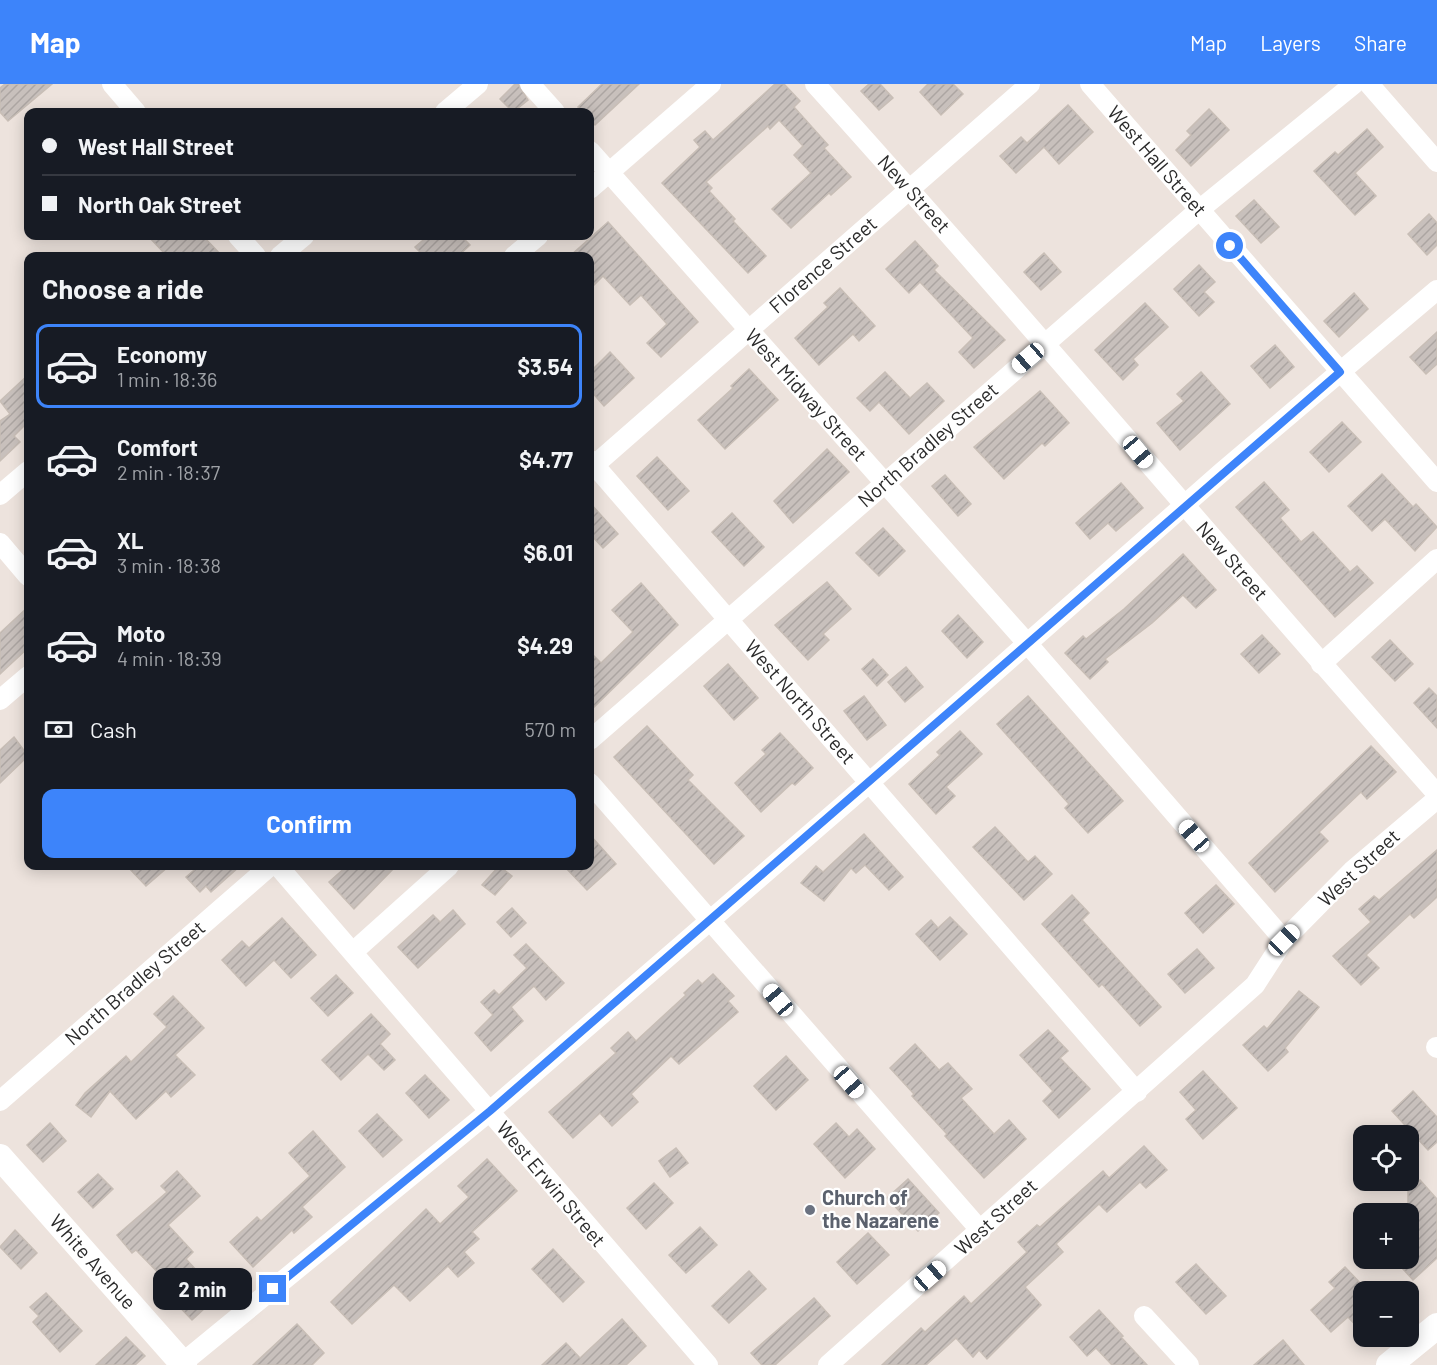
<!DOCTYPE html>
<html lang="en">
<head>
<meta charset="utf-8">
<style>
	:root { --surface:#171b24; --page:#242831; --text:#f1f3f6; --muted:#9ea1a6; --line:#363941; --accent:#3d84fa }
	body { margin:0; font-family:Barlow,sans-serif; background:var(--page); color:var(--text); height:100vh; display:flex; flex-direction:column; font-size:22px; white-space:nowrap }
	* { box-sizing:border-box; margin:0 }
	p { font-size:20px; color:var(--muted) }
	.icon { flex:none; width:33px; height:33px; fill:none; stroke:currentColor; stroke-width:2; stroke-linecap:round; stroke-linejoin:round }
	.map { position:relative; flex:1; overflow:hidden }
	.panel { position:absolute; left:24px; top:168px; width:570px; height:618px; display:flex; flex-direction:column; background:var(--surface); border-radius:12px; box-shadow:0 3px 15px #0003 }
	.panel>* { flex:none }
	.hud { position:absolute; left:24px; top:24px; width:570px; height:132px; border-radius:12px; box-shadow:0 3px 15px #0003; display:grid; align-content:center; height:132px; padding:0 18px; background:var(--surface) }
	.controls { position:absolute; left:1353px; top:1041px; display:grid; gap:12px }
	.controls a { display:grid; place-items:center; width:66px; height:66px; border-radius:12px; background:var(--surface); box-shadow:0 3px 15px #0003; font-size:30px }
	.end { position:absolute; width:27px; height:27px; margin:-14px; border:8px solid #3d84fa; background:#fff; box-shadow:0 0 0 3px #fff }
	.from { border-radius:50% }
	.bubble { position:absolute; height:42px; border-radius:12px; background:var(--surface); box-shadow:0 3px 15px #0003; font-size:20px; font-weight:700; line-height:42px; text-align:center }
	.car { position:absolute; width:18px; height:36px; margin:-18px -9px; border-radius:8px; box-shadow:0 0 4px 2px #0007; background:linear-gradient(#fff 24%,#345 0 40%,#fff 0 76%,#345 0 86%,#fff 0) }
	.hud b { display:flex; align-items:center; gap:21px; height:57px; font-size:22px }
	.hud b+b { border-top:2px solid var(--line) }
	.hud i { width:15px; height:15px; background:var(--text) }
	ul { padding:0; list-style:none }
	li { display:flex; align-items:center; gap:18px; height:84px; margin:0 12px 9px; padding:0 6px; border:3px solid transparent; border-radius:12px }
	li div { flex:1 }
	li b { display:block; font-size:22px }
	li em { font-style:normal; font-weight:700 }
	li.current { border-color:var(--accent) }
	li>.icon { width:54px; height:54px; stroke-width:1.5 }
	h2 { padding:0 18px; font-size:27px; line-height:72px }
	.pay { display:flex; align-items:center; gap:15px; height:66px; padding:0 18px; font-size:22px }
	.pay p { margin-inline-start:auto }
	.action { display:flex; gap:12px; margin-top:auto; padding:12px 18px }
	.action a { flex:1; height:69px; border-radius:12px; background:var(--accent); color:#fff; font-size:24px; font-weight:700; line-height:69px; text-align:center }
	header { display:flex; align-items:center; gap:36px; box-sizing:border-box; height:84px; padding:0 30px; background:var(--accent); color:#fff }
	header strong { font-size:28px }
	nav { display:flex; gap:33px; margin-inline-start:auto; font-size:21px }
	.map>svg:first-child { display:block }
</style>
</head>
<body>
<header>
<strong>Map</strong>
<nav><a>Map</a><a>Layers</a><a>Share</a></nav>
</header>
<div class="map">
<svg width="1437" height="1281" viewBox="0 0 1437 1281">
	<defs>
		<pattern id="building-hatch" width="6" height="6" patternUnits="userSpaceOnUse" patternTransform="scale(1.5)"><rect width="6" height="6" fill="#c8c0bc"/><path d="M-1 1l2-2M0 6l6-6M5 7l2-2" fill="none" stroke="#aca5a2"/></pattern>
	</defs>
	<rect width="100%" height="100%" fill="#ede3dd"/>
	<g fill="url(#building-hatch)" stroke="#c8beb6" stroke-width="1.5">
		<polygon points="5,0 52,0 8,37 0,28 0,4"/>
		<polygon points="515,0 518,0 528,16 513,28 500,15"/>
		<polygon points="602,0 639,0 595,41 590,35 590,28 583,28 578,23"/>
		<polygon points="775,0 784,0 800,17 794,23 828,61 824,64 851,93 831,111 829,109 791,144 772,125 811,89 794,71 803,62 779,36 770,45 768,42 706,98 712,104 709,107 735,135 733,137 766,172 748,189 662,99 700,63 694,56 705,47 713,56"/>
		<polygon points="869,0 880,0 893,14 879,26 861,7"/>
		<polygon points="928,0 953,0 963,10 941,31 920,8"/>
		<polygon points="1068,21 1093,48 1059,80 1044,63 1016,89 1000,72 1021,53 1027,59"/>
		<polygon points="1209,25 1229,46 1191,82 1176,66 1191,51 1187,47"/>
		<polygon points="1367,45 1383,63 1355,89 1376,112 1355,131 1314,87 1335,68 1338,71"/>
		<polygon points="1254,116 1279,143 1261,159 1236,132"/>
		<polygon points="1429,130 1437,139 1437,161 1427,171 1408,150"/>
		<polygon points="608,138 698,238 661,273 647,259 667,240 641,211 630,221 603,192 590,205 590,172 570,172"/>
		<polygon points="148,152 203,152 222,172 167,172"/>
		<polygon points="428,152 461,152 470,161 458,172 424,172 415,163"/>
		<polygon points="915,157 938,182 934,186 1005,256 974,284 959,268 973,254 920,198 909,209 886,185"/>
		<polygon points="1044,169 1061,188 1041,206 1024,188"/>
		<polygon points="1199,181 1215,198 1204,208 1214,218 1199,232 1174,205"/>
		<polygon points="840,204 875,242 859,257 853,250 819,281 795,254 828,223 824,219"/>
		<polygon points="1354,209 1368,225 1339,253 1324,237"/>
		<polygon points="1145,219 1168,243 1133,275 1138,281 1123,296 1095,266"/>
		<polygon points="1437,248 1437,280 1426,290 1410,273"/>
		<polygon points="1275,261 1294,283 1270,304 1251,282"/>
		<polygon points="610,268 634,294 604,322 590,306 590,288"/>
		<polygon points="749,285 778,316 725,365 698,336 733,304 731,302"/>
		<polygon points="885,288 910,314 927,299 944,317 909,350 879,318 870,327 857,314"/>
		<polygon points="1201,288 1230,320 1180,366 1157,339 1184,317 1177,310"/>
		<polygon points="28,291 28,338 14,352 20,358 0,377 0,337 10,330 0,317"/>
		<polygon points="1040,307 1069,339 1045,362 1042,359 1004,395 974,363"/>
		<polygon points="1342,338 1361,358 1329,388 1310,368"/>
		<polygon points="827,365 849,388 793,439 774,417"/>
		<polygon points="657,373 689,407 668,426 637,392"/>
		<polygon points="1382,390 1413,423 1416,420 1437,443 1415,467 1385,435 1372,447 1348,422"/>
		<polygon points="945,391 971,420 958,432 932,402"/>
		<polygon points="1264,398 1289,426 1280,434 1301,458 1313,448 1350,488 1357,482 1373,499 1335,533 1236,423"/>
		<polygon points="1121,399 1143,424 1116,447 1108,439 1090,455 1076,439"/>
		<polygon points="590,419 618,450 603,464 590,450"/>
		<polygon points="732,429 764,463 744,482 712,448"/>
		<polygon points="883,444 905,467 879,492 856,469"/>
		<polygon points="1183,470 1216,506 1196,524 1183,511 1152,539 1105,575 1108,578 1090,595 1065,569 1083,552 1086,555 1124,525"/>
		<polygon points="827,498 851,525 823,550 829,556 808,576 775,541"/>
		<polygon points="641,499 678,541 590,627 590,568 601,579 633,548 612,526"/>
		<polygon points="28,523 28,564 0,590 0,549"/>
		<polygon points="958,531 983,558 967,574 942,547"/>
		<polygon points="1262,551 1280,570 1259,589 1241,570"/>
		<polygon points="1390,556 1413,580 1395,597 1372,573"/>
		<polygon points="873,575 888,591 877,602 862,585"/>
		<polygon points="728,580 758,614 734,636 704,602"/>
		<polygon points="906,583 923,603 905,618 888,598"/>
		<polygon points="1429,604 1437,612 1437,644 1414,619"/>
		<polygon points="864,612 886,641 867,656 844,627"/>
		<polygon points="1028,612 1123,717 1088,749 1065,724 1069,720 997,640"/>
		<polygon points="647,642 693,691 688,696 744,752 714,780 614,673"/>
		<polygon points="960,647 982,670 946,703 955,712 936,730 909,700 940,671 937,668"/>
		<polygon points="780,649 813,684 795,701 792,699 761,728 735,699 766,670 762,666"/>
		<polygon points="14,653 28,672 0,699 0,666"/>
		<polygon points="1371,662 1396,688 1367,715 1361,708 1319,748 1328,757 1275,808 1249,779"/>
		<polygon points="995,743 1028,778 1035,772 1052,790 1024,816 973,763"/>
		<polygon points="864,750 903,793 889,806 865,781 856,789 851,784 824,817 801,799 816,782 823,788"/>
		<polygon points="590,751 616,780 587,806 564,782 590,782"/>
		<polygon points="1437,766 1437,813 1414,834 1410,830 1366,871 1379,884 1361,901 1333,872 1371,838 1359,825 1374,812 1379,816"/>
		<polygon points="127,782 169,782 146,802"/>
		<polygon points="199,782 240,782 211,808 206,802 200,808 186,793"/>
		<polygon points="347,782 396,782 354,825 329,798"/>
		<polygon points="499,782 512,792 495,811 482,801"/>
		<polygon points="1216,801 1234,820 1203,849 1185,829"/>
		<polygon points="1072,811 1089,829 1082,836 1161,923 1140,942 1102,900 1099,903 1042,840"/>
		<polygon points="512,824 526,839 511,853 497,838"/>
		<polygon points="453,826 465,840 418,884 398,863 433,831 440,838"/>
		<polygon points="950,833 967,850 940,876 916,850 931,836 938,844"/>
		<polygon points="282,834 316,871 291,894 274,876 246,902 222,876 242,857 249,864"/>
		<polygon points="526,860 564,899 546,916 534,902 511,923 523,937 491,967 475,949 493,931 481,918 494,906 499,911 527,884 514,871"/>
		<polygon points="1197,865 1214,884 1185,909 1168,890"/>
		<polygon points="713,890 734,912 728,917 738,928 679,980 671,972 631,1010 638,1018 612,1042 600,1029 573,1054 549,1028 616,969 611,964 628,948 636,957 686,911 684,909 698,896 702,900"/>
		<polygon points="336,891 353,909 328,932 311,914"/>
		<polygon points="1299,907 1319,923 1285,964 1288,968 1268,987 1243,961 1264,942 1267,945"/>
		<polygon points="173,912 204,944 175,971 195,991 171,1013 166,1007 136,1035 110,1007 91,1033 76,1021 85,1009 126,972 131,978 167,943 154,930"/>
		<polygon points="371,930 390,950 380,960 395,976 384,986 368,970 341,996 322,976"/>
		<polygon points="1048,946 1068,967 1060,974 1090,1005 1059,1034 1043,1017 1053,1007 1020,971"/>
		<polygon points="915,960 939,986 948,979 972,1005 961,1014 994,1050 1009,1036 1026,1055 984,1094 945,1052 947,1050 912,1012 914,1010 890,984"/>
		<polygon points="786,972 808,996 776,1026 754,1002"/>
		<polygon points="1203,987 1237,1024 1203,1055 1186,1035 1196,1026 1180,1008"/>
		<polygon points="425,991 449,1016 429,1034 406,1009"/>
		<polygon points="1413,1007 1437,1033 1437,1058 1428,1066 1392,1027"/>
		<polygon points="377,1030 402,1056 383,1073 359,1047"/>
		<polygon points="50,1039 66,1057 43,1078 27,1061"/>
		<polygon points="836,1039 849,1053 857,1045 875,1065 845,1094 814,1060"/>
		<polygon points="313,1047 345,1083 302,1123 312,1133 294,1149 292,1146 253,1183 230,1158 257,1133 261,1137 310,1092 289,1069"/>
		<polygon points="1144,1062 1167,1086 1146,1104 1140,1098 1107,1128 1099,1120 1056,1160 1063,1168 1025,1203 1041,1221 987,1275 979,1266 973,1273 956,1254 926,1281 882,1281 921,1244 925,1248 964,1212 971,1220 1027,1168 1018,1158 1037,1141 1040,1143 1103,1087 1109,1094"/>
		<polygon points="676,1064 688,1079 670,1093 659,1077"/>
		<polygon points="487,1075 517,1107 472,1148 479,1155 464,1168 474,1179 458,1193 448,1182 410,1217 394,1201 352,1240 331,1218 426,1125 440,1140 469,1113 458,1102"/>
		<polygon points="177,1087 200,1112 168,1141 193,1168 186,1175 219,1211 192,1236 170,1213 176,1207 136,1166 132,1169 117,1151 167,1108 161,1102"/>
		<polygon points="98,1090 113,1105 93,1124 78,1108"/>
		<polygon points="908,1095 939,1129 918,1147 887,1114"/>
		<polygon points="1420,1096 1437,1115 1437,1174 1413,1196 1393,1174 1408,1174 1408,1106"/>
		<polygon points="654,1099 673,1119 646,1145 627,1124"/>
		<polygon points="700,1143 717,1161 686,1189 669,1171"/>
		<polygon points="15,1146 37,1169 21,1185 0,1163"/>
		<polygon points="868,1149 889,1171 857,1200 837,1178"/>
		<polygon points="553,1165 584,1198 563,1218 532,1185"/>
		<polygon points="1196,1180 1226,1212 1206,1230 1176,1198"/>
		<polygon points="1345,1183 1364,1203 1364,1250 1348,1233 1331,1248 1311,1226 1335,1204 1329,1198"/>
		<polygon points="749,1187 766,1205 729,1239 712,1222"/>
		<polygon points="46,1209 82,1247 60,1268 33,1238 39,1232 30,1223"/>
		<polygon points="814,1214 830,1232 775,1281 762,1281 751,1269"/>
		<polygon points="1099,1226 1123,1252 1121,1253 1147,1281 1112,1281 1096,1264 1087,1272 1070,1253"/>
		<polygon points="622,1235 646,1262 626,1281 542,1281 566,1259 580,1274"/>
		<polygon points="297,1240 324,1269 312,1281 253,1281"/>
		<polygon points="126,1253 145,1272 135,1281 96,1281"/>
		<polygon points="1283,1256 1304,1281 1254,1281"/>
	</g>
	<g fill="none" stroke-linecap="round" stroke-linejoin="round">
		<g stroke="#fff" stroke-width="20">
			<polyline points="112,0 136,28"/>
			<polyline points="530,0 555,28"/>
			<path d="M815 0C1026 233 1228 475 1437 710"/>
			<polyline points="1090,0 1437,398"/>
			<polyline points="1369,0 1437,78"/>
			<polyline points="445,28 478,0"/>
			<polyline points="590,67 1026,558 1284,856"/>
			<polyline points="590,105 711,0"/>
			<polyline points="238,152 256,172"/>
			<polyline points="280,172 304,152"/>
			<polyline points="514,172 538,152"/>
			<polyline points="590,376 1137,1008"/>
			<polyline points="590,385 1030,0"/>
			<polyline points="0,411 28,387"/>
			<polyline points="0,459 28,492"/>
			<polyline points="1321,580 1437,475"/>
			<polyline points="0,616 28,592"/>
			<polyline points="590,656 1199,126 1354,0"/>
			<polyline points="590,699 981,1147"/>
			<polyline points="278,782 708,1281"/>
			<polyline points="353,868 449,782"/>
			<polyline points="1436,963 1437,964"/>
			<polyline points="0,1017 270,782"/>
			<polyline points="1144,1232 1189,1281"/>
			<polyline points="180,1281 490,1027 870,698 1222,388 1437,206"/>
			<polyline points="828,1281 1255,901 1284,856 1352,787 1437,715"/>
		</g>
		<g stroke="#fff" stroke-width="26">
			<path id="s1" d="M0 1073 184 1281"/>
			<polyline points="1389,1281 1437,1242"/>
		</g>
	</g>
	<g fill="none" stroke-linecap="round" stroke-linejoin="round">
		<polyline stroke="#3d84fa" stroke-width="8" points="273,1205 490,1027 1340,288 1230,162"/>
	</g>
	<circle fill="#6b7280" stroke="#fff" stroke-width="2" cx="810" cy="1126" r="6"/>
	<g text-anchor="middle" stroke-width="4.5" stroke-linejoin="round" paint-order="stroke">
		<g font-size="20" fill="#2b2b2b" stroke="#fff">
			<text transform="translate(1157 77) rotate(49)" y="7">West Hall Street</text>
			<text transform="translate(914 110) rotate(48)" y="7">New Street</text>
			<text transform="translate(823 181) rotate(-41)" y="7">Florence Street</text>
			<text transform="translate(806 311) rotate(48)" y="7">West Midway Street</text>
			<text transform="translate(928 361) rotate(-41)" y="7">North Bradley Street</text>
			<text transform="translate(1232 477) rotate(49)" y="7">New Street</text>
			<text transform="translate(800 618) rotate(49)" y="7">West North Street</text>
			<text transform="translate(1359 784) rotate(-43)" y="7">West Street</text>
			<text transform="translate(135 899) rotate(-41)" y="7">North Bradley Street</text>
			<text transform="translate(551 1100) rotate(50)" y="7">West Erwin Street</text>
			<text transform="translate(996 1133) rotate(-42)" y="7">West Street</text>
			<text dy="7" stroke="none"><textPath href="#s1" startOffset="140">White Avenue</textPath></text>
		</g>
		<g font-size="20" font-weight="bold" fill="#5b616d" stroke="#fff" text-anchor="start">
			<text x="822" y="1121">Church of<tspan x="822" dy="23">the Nazarene</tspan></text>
		</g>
	</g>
</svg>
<div class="controls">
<a><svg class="icon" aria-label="locate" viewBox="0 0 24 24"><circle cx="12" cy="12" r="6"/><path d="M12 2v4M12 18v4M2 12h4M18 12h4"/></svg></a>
<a>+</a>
<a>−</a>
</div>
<i class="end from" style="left:1230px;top:162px"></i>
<i class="end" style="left:273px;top:1205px"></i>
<div class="bubble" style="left:153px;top:1184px;width:99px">2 min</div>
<i class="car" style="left:1028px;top:274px;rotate:229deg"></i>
<i class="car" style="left:1138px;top:368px;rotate:140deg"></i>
<i class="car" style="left:1194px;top:752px;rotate:319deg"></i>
<i class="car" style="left:1284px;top:856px;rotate:45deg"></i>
<i class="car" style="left:778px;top:916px;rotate:320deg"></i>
<i class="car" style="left:849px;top:998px;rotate:139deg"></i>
<i class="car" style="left:930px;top:1192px;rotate:49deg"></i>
<div class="hud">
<b><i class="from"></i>West Hall Street</b>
<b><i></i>North Oak Street</b>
</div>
<section class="panel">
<h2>Choose a ride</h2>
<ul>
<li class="current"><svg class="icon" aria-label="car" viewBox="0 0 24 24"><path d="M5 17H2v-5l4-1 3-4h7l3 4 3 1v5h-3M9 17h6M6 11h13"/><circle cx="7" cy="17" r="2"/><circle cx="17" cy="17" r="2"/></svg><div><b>Economy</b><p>1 min · 18:36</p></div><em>$3.54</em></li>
<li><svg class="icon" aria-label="car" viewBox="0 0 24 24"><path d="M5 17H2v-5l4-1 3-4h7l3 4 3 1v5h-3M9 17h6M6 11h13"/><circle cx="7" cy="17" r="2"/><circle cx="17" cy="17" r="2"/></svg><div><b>Comfort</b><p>2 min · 18:37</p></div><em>$4.77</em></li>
<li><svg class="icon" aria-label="car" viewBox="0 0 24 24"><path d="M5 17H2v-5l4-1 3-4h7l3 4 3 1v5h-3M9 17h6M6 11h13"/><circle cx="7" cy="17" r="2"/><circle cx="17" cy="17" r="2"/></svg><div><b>XL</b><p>3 min · 18:38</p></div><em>$6.01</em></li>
<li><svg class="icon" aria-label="car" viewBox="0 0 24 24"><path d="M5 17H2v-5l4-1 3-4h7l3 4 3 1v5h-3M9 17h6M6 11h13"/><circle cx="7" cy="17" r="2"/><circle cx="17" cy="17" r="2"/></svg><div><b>Moto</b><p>4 min · 18:39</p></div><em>$4.29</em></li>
</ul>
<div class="pay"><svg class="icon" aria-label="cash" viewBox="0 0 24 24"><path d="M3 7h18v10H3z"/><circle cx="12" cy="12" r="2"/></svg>Cash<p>570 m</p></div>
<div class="action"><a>Confirm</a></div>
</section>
</div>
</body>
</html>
